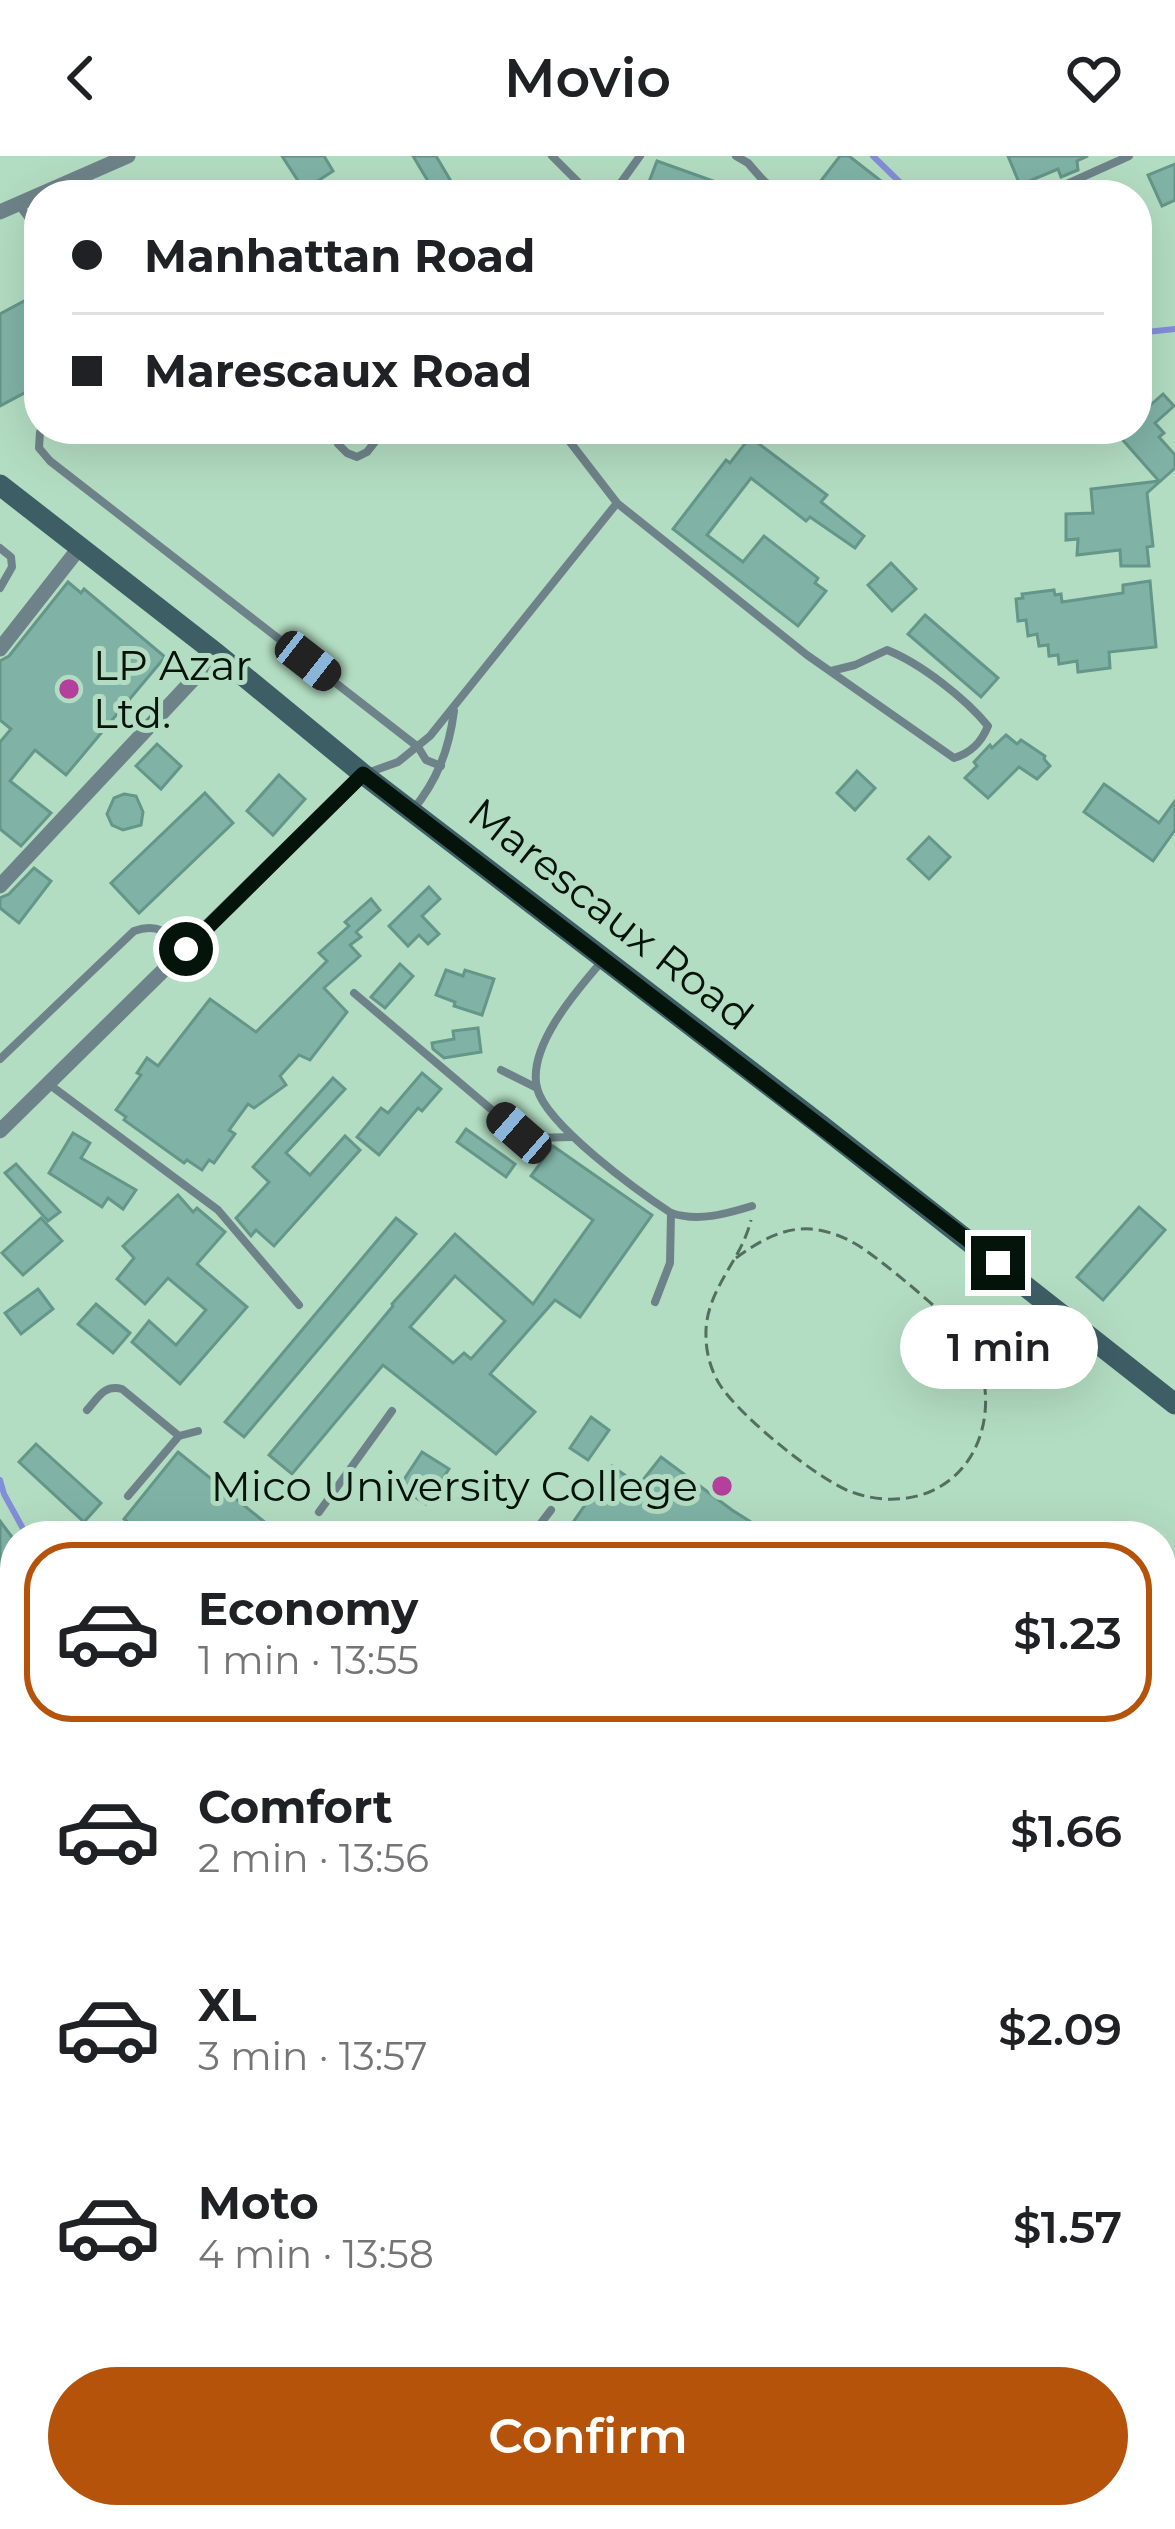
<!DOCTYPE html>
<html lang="en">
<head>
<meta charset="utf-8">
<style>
	:root { --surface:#fff; --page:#f6f6f6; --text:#202124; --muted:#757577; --line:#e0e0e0; --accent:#b45309 }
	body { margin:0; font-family:Montserrat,sans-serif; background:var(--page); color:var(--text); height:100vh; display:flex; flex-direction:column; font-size:45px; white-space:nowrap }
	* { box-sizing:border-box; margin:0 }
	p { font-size:39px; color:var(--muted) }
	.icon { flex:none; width:66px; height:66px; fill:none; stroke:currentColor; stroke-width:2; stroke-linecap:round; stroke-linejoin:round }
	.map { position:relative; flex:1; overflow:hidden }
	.panel { position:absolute; left:0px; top:1365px; width:1176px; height:1008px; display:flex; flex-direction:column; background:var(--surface); border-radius:48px 48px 0 0; box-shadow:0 12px 48px #0002 }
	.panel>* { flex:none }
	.hud { position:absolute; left:24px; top:24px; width:1128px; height:264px; border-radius:48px; box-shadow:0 12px 48px #0002; display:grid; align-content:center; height:264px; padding:0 48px; background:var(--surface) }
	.end { position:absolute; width:54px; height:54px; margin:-27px; border:15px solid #05140b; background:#fff; box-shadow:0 0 0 6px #fff }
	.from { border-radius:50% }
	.bubble { position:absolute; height:84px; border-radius:42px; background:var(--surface); box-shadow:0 12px 48px #0002; font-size:39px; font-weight:600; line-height:84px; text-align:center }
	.car { position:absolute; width:36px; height:72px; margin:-36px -18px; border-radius:15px; box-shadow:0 0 9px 3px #0007; background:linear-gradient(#222 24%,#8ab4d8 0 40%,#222 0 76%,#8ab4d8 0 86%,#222 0) }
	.hud b { display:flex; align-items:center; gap:42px; height:114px; font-size:45px }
	.hud b+b { border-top:3px solid var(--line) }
	.hud i { width:30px; height:30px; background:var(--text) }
	ul { padding:21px 0 0; list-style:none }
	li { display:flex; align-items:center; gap:36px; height:180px; margin:0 24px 18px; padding:0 24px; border:6px solid transparent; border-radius:48px }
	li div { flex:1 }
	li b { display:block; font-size:45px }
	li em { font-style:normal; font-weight:600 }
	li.selected { border-color:var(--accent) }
	li>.icon { width:108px; height:108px; stroke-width:1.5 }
	.button { display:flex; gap:24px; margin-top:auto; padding:24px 48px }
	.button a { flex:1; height:138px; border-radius:72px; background:var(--accent); color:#fff; font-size:48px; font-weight:600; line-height:138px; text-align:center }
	header { display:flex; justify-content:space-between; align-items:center; height:156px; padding:0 48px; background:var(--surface); font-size:54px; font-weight:600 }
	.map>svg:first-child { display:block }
</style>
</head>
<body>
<header><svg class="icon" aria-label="back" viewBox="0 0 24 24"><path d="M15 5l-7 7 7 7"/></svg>Movio<svg class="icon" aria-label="heart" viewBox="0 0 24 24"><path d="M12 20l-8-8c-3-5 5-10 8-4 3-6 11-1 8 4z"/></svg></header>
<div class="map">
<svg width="1175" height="2373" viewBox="0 0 1175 2373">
	<rect width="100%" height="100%" fill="#b3ddc2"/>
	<polygon fill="#79b892" points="1175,1767 1175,2272 1161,2232 1161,1784"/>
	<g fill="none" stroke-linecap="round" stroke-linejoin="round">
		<g stroke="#838ed9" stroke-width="6">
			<polyline points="873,0 913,39"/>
			<polyline points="1137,177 1175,173"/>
			<polyline points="0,1324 4,1338 27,1380"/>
			<polyline points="966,2373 975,2358"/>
		</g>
	</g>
	<g fill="#80b3a6" stroke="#649689" stroke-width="3" fill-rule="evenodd">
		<polygon points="282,0 324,0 333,15 304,34"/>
		<polygon points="413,0 436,0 452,27 435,37"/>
		<polygon points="840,0 849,0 899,39 810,39"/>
		<polygon points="1008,0 1088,0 1077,5 1078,14 1061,21 1058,13 1020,29"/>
		<polygon points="657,5 747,37 747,39 644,39"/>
		<polygon points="1175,8 1175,44 1162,50 1148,19"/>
		<polygon points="39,137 39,229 0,250 0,158"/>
		<polygon points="1163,238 1174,250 1155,267 1164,277 1159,281 1175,299 1175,312 1147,337 1153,390 1147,391 1149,410 1121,410 1120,394 1077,399 1078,383 1066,384 1066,358 1093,357 1091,333 1159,325 1113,273 1137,273 1137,261"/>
		<polygon points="750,281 827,339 821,346 864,380 855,392 810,361 806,365 751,322 707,379 743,406 764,380 818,422 815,427 826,435 798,470 673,373 726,304 730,307"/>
		<polygon points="891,407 916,433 892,455 868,429"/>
		<polygon points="1150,425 1156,491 1109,496 1110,512 1078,516 1077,505 1059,508 1058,499 1049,500 1048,489 1039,490 1037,478 1028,480 1026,464 1018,465 1016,443 1023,442 1022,438 1054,434 1055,439 1061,438 1062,446 1123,437 1123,429"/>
		<polygon points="68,426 81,437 84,433 165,501 66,619 35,594 10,625 51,657 21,690 0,673 0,586 11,573 0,564 0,505 9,500"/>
		<polygon points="925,459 998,522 981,541 908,478"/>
		<polygon points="1006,579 1017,588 1021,584 1045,600 1044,603 1050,610 1037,623 1019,611 988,642 965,622 977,610 974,606 990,589 992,592"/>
		<polygon points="157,588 181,610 161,633 136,610"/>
		<polygon points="857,615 875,632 855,654 837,637"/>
		<polygon points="279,619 305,643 273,679 247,655"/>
		<polygon points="1104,628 1159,667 1175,645 1175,674 1153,705 1084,656"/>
		<polygon points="205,637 233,667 139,757 111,727"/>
		<polygon points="124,638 136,640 143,656 141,669 123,674 112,669 107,658 114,642"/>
		<polygon points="929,681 950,701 929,723 908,703"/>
		<polygon points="34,712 51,725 19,767 0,752 0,742 9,738"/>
		<polygon points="429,731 440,743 422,760 439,778 428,788 419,779 408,790 389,770"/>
		<polygon points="371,743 380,754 356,776 361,781 350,789 360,800 324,832 347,856 310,904 299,899 280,920 286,929 254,952 248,948 229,974 235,978 214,1007 209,1004 202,1014 187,1004 184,1007 124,964 126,961 116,954 141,919 137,917 147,902 158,910 210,843 256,876 327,805 319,797 349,770 345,766"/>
		<polygon points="400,808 413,820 385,852 371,841"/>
		<polygon points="446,814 463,820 465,814 494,823 482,859 454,850 455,846 436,839"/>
		<polygon points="478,872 481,896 444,902 433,893 432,887 454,883 453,875"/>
		<polygon points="422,917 441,933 422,955 418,952 379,999 357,981 381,952 388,957"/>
		<polygon points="333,922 345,933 286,997 310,1019 345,980 360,994 274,1090 256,1074 251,1080 236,1062 269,1026 253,1011"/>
		<polygon points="466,973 515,1008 506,1021 457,986"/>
		<polygon points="73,977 90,987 81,1002 136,1034 123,1053 108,1042 102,1051 49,1017"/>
		<path d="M553 990 652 1059 580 1161 555 1144 490 1218 535 1256 496 1298 383 1209 292 1318 269 1299 393 1150 392 1148 455 1078 533 1148 593 1064 531 1020ZM455 1120 505 1165 471 1203 464 1197 453 1207 410 1171Z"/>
		<polygon points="16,1008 60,1056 48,1065 5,1017"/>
		<polygon points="178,1039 193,1056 197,1052 225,1076 197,1108 247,1151 180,1228 132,1186 149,1165 176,1189 206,1154 168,1122 145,1148 117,1123 134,1102 123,1090"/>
		<polygon points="1139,1051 1165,1074 1103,1144 1077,1121"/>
		<polygon points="41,1062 62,1085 23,1119 2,1097"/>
		<polygon points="396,1062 416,1078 244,1281 225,1266"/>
		<polygon points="38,1133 53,1153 21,1178 5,1157"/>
		<polygon points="96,1148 130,1177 113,1197 78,1168"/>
		<polygon points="591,1261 609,1274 588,1304 570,1292"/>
		<polygon points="36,1288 101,1347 84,1366 19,1306"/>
		<polygon points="178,1296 267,1368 257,1380 118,1380 129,1367 124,1363"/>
		<polygon points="422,1296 449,1313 426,1348 399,1331"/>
		<polygon points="661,1301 732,1354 773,1380 595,1380 574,1365 612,1310 639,1329"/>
		<polygon points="0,1365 15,1385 15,1508 0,1489"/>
		<polygon points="1161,1444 1175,1455 1175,1522 1161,1540"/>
		<polygon points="1167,1583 1175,1588 1175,1681 1161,1697 1161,1589"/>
		<polygon points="0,1694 15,1712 15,1799 0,1812"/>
		<polygon points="0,1986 15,2005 15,2055 1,2066 15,2083 15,2117 0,2130 0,2039 6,2034 0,2026"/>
		<polygon points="345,2358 450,2358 459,2373 325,2373"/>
		<polygon points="477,2358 554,2358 539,2373 486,2373"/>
		<polygon points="586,2358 630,2358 642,2373 594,2373 585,2361"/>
		<polygon points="693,2358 858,2358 875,2373 705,2373"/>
		<polygon points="937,2358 969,2358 961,2373 929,2373"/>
		<polygon points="989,2358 1036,2358 1051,2373 1004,2373"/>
		<polygon points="1075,2358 1108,2358 1090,2373 1058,2373"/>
	</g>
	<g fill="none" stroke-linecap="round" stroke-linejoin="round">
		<path stroke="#546f5e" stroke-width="3" stroke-dasharray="12 6" stroke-linecap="butt" d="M736 1102C758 1086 782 1071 811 1073 825 1074 842 1080 854 1087 875 1098 959 1168 971 1188 1001 1242 985 1319 921 1339 897 1346 872 1344 849 1335 815 1321 744 1263 722 1232 712 1218 706 1198 706 1181 704 1135 741 1106 751 1064"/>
		<g stroke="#6e8389" stroke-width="8">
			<polyline points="552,0 591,39"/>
			<polyline points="736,0 748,7 762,23 762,39"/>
			<polyline points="763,24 781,39"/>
			<polyline points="1058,32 1129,0"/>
			<polyline points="612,39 640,0"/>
			<polyline points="19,49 39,76"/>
			<polyline points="43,273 40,276 39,292 50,305 418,591 426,604 441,610"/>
			<polyline points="340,273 337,278 338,288 347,297 357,301 367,296 385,273"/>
			<path d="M560 273 617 347 807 499 954 602C971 597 981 587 988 570 965 542 920 507 887 494L855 509 831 515"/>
			<polyline points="0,392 11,401 12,411 0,432"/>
			<polyline points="370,616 398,606 430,580 617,347"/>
			<path d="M412 655C437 625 449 594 454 555"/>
			<path d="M603 804C578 833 527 890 537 932 546 969 639 1036 671 1057 698 1066 726 1058 752 1050"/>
			<polyline points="354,837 519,977 532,982 573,981"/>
			<path d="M0 903 134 775C157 767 168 776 185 792"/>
			<polyline points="501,914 537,932"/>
			<polyline points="50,929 218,1054 299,1149"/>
			<polyline points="655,1146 670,1107 671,1057"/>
			<path d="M87 1254C98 1242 104 1228 122 1233L179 1280"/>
			<polyline points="128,1340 179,1280 198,1275"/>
			<polyline points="319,1356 392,1255"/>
			<polyline points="531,1380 551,1354"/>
			<polyline points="5,1890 15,1882"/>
		</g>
		<g stroke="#6e8389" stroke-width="15">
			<polyline points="0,56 128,0"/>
			<polyline points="0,493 80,391"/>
			<polyline points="0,730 217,498"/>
			<polyline points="0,975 363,618"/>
			<polyline points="0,2313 15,2289"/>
			<polyline points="462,2358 474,2373"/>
			<polyline points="554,2373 574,2358"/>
			<polyline points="903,2373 911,2358"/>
		</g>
		<g stroke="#6e8389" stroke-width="18">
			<polyline points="0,2268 15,2270"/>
			<polyline points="258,2358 270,2373"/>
		</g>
		<g stroke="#3e5e66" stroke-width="21">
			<polyline points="0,329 217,498 363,618 822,970 1175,1248"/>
			<polyline points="0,1528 15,1547"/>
			<polyline points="1161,1771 1175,1754"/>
			<polyline points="1161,2290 1175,2344"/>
			<polyline points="665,2358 677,2373"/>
		</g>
	</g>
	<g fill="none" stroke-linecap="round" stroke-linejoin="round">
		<polyline stroke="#05140b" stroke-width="15" points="186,793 363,618 998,1107"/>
	</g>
	<g fill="#b3419c" stroke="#b3ddc2" stroke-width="4.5">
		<circle cx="69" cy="533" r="12"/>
		<circle cx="722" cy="1330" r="12"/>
	</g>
	<g text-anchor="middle" stroke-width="10" stroke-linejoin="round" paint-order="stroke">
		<g font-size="42" fill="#05140b" stroke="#b3ddc2" text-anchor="start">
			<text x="93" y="524">LP Azar<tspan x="93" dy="48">Ltd.</tspan></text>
			<text x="698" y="1345" text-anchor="end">Mico University College</text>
		</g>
		<g font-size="42" fill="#05140b" stroke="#b3ddc2">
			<text transform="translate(611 758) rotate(38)" y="15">Marescaux Road</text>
		</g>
	</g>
</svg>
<i class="end from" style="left:186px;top:793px"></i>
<i class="end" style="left:998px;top:1107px"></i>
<div class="bubble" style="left:900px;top:1149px;width:198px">1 min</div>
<i class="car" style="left:308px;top:505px;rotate:128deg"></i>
<i class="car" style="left:519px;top:977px;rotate:311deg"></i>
<div class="hud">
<b><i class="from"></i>Manhattan Road</b>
<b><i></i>Marescaux Road</b>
</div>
<section class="panel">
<ul>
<li class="selected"><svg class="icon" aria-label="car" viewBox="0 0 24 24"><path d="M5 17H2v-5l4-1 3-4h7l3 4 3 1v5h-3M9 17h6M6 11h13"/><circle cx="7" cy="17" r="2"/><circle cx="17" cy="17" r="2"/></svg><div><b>Economy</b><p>1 min · 13:55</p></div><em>$1.23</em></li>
<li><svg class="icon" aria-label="car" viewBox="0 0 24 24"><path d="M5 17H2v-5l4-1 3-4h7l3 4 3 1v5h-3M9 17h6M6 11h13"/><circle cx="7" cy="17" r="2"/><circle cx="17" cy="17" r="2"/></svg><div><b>Comfort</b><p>2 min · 13:56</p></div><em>$1.66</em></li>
<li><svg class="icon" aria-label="car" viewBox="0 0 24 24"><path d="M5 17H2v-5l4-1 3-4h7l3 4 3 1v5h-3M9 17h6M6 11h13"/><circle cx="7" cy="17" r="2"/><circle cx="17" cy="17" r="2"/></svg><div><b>XL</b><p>3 min · 13:57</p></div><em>$2.09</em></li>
<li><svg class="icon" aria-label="car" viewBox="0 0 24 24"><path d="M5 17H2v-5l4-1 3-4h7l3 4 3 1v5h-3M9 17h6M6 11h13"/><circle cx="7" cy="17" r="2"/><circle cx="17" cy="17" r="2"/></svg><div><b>Moto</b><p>4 min · 13:58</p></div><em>$1.57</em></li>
</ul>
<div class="button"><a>Confirm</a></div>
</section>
</div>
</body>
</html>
